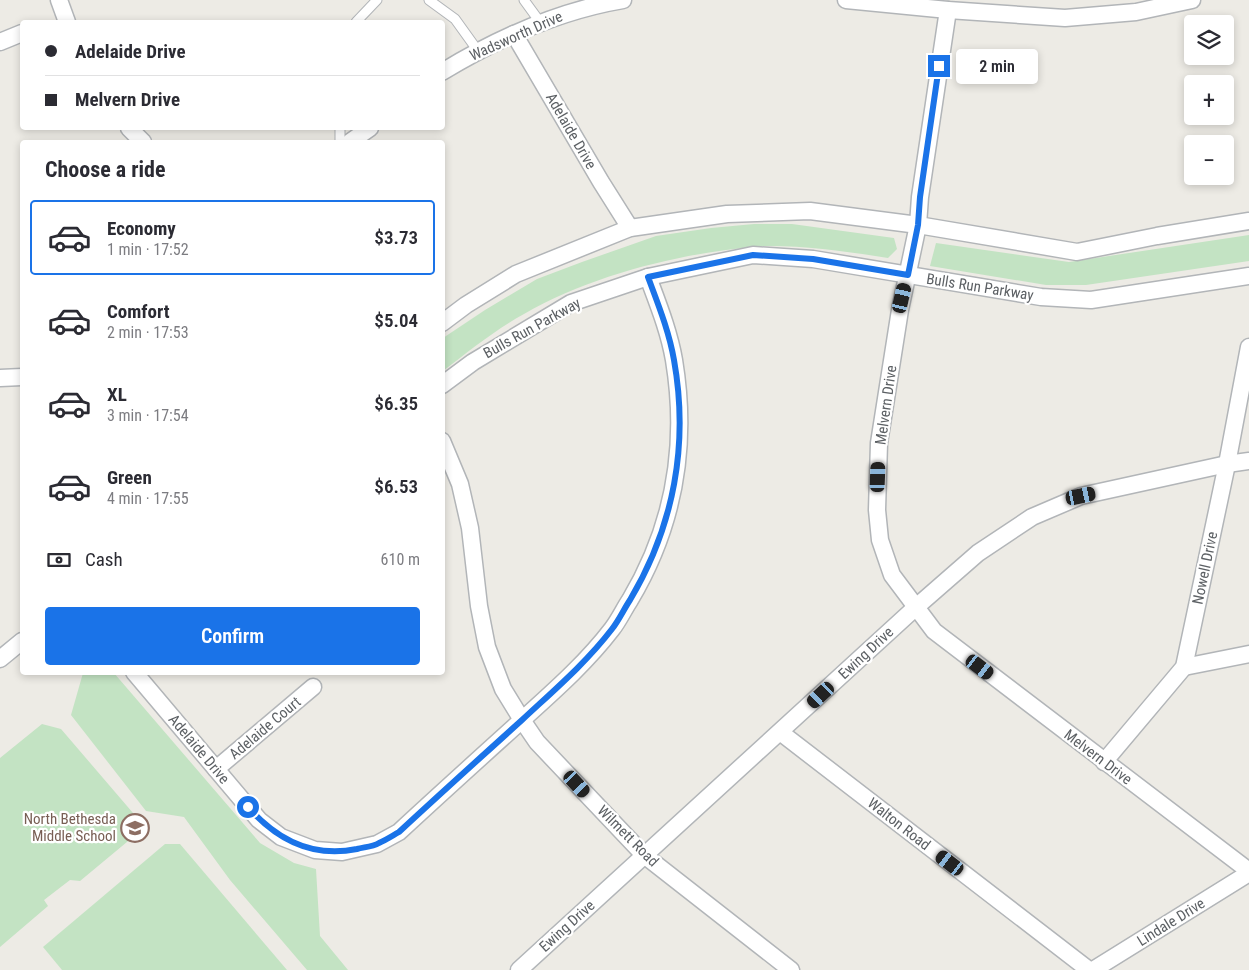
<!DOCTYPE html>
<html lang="en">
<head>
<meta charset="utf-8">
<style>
	:root { --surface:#fff; --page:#f2f2f3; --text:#2b2b33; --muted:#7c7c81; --line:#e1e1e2; --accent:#1a73e8 }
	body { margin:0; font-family:"Roboto Condensed",sans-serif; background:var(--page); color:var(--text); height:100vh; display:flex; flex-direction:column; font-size:19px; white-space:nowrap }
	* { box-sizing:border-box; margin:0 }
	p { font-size:16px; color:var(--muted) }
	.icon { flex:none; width:28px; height:28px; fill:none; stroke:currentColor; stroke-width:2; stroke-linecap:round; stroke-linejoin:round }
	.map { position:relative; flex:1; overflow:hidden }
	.panel { position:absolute; left:20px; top:140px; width:425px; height:535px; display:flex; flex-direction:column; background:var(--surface); border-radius:5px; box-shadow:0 2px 8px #0003 }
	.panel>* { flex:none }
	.top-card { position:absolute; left:20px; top:20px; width:425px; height:110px; border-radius:5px; box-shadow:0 2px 8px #0003; display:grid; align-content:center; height:110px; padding:0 25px; background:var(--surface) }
	.fabs { position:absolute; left:1184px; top:15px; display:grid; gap:10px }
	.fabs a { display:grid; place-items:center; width:50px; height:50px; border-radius:5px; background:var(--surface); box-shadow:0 2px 8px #0003; font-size:25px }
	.end { position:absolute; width:22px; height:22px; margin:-11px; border:6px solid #1a73e8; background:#fff; box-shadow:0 0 0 2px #fff }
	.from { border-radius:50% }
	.bubble { position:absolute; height:35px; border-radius:5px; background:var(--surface); box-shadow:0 2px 8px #0003; font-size:16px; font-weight:600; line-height:35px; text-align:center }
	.car { position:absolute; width:15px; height:30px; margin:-15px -8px; border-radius:6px; box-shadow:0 0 4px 1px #0007; background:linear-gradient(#222 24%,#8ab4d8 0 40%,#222 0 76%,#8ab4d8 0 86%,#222 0) }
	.top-card b { display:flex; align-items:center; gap:18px; height:48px; font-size:19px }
	.top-card b+b { border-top:1px solid var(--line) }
	.top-card i { width:12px; height:12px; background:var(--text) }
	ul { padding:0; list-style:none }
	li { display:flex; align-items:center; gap:15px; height:75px; margin:0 10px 8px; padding:0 15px; border:2px solid transparent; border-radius:5px }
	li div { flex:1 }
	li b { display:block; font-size:19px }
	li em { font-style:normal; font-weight:600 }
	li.current { border-color:var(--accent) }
	li>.icon { width:45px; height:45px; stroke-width:1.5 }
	h2 { padding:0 25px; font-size:22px; line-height:60px }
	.pay { display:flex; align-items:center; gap:12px; height:55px; padding:0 25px; font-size:19px }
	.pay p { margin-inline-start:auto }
	.button { display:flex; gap:10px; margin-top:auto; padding:10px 25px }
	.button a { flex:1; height:58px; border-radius:5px; background:var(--accent); color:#fff; font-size:20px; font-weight:600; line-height:58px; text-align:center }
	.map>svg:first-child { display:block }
</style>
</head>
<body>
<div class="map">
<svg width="1249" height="970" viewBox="0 0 1249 970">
	<rect width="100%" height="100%" fill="#edebe5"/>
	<g fill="#c3e3c3">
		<path d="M754 224H792L894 238 897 249 888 258C845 251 803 245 760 246 748 247 737 249 726 250 658 259 583 280 524 314 495 330 469 351 443 371V338L485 310 537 279 582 262 656 236 711 228Z"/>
		<polygon points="1249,235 1249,261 1086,285 1046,285 930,266 936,243 1069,262"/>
		<polygon points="83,673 114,673 260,843 294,863 316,869 320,936 348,970 307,970 230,880 184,817 146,811 71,715"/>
		<polygon points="42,724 61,729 145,827 80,881 70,880 44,900 48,906 0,947 0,758"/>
		<polygon points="165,844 180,844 287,970 62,970 43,947"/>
	</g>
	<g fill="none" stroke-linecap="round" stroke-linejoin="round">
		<defs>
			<g id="service">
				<polyline points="429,0 455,19 478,51"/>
				<polyline points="524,0 540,22"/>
				<polyline points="356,22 377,0"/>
				<polyline points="340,142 340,128"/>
			</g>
			<g id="minor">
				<polyline points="59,0 67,22"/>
				<polyline points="846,0 948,10 1065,18 1136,12 1192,0"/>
				<polyline points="948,10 920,197 918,225 900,310 879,443 877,510 880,540 892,575 934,631 1249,871"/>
				<polyline points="514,34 601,182 630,228"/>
				<polyline points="0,42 22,33"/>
				<path d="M442 72C498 38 558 11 623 0"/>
				<polyline points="129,128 143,142"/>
				<polyline points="350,142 370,128"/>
				<polyline points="442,323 466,305 516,274 630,228 727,214 810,211 918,225 1077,252 1157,236 1249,221"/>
				<polyline points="0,378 22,377"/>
				<polyline points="442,385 473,362 571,303 648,277 753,255 813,259 1041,297 1091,300 1249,276"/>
				<polyline points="442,441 460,484 470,528 479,606 487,647 503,689 522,720 537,742 644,855 791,970"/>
				<polyline points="0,659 22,641"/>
				<polyline points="1184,667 1249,654"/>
				<path d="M134 672 259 820 281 837 315 850 342 852 377 844 399 832C440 794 481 757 522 720 554 691 586 663 612 629 619 620 624 609 630 600 674 526 688 445 674 360 669 331 658 304 648 277"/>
				<polyline points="780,732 1089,970"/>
				<polyline points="1104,762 1184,667 1227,464 1249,347"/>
				<polyline points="216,769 313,687"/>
				<polyline points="519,970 915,608 978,553 1032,517 1081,496 1227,464 1249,461"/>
				<polyline points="1093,970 1249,873"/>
			</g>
		</defs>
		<use href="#service" stroke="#b2b5b8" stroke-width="11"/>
		<use href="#minor" stroke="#b2b5b8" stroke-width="19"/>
		<use href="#service" stroke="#fff" stroke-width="9"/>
		<use href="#minor" stroke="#fff" stroke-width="16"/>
	</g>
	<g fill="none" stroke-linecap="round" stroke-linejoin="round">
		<path stroke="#1a73e8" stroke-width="6" d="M248 807C277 840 313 858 357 849 364 847 372 847 379 843 386 840 392 836 399 832 440 794 481 757 522 720 553 691 586 663 612 629 619 620 624 609 630 600 674 526 689 444 674 360 669 331 658 304 648 277L753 255 813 259 908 275 918 225 920 197 939 66"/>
	</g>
	<defs>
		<symbol id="school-ring" viewBox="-11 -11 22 22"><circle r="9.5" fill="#fff" stroke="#8d6e63" stroke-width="1.5"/><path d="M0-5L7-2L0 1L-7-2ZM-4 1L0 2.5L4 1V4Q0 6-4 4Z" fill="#8d6e63"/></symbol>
	</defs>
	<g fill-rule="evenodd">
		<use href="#school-ring" x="119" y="812" width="32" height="32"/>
	</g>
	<g text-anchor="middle" stroke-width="4.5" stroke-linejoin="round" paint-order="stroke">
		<g font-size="15" fill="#5c6064" stroke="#fff">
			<text transform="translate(516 36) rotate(-24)" y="5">Wadsworth Drive</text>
			<text transform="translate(571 131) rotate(60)" y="5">Adelaide Drive</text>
			<text transform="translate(980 287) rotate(9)" y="5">Bulls Run Parkway</text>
			<text transform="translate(532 328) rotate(-29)" y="5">Bulls Run Parkway</text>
			<text transform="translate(886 405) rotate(-82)" y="5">Melvern Drive</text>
			<text transform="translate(1205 568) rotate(-78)" y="5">Nowell Drive</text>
			<text transform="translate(866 653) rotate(-43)" y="5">Ewing Drive</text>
			<text transform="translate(265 728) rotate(-40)" y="5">Adelaide Court</text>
			<text transform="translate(199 749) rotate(50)" y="5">Adelaide Drive</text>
			<text transform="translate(1098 757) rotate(37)" y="5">Melvern Drive</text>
			<text transform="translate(899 824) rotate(38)" y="5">Walton Road</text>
			<text transform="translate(628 836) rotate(45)" y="5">Wilmett Road</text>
			<text transform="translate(1171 922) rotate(-32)" y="5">Lindale Drive</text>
			<text transform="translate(567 926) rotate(-42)" y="5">Ewing Drive</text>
		</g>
		<g font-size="15" fill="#785e54" stroke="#fff" text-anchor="end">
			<text x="116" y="824">North Bethesda<tspan x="116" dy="17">Middle School</tspan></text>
		</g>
	</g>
</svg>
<div class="fabs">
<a><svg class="icon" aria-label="layers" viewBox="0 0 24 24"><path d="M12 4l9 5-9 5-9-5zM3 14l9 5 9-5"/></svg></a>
<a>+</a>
<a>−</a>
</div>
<i class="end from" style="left:248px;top:807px"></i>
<i class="end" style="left:939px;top:66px"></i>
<div class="bubble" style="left:956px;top:49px;width:82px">2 min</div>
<i class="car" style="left:902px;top:298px;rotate:13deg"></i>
<i class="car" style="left:878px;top:477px;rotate:2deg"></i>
<i class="car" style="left:1081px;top:496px;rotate:78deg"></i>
<i class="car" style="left:980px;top:667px;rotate:127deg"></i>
<i class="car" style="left:821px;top:695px;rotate:227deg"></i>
<i class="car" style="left:577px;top:784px;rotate:137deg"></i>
<i class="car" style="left:950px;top:863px;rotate:307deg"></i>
<div class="top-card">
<b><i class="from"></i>Adelaide Drive</b>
<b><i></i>Melvern Drive</b>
</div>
<section class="panel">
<h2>Choose a ride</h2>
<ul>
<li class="current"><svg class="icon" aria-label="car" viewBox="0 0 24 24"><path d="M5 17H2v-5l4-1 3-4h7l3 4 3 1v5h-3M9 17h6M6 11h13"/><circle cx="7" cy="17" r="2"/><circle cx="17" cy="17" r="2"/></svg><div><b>Economy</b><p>1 min · 17:52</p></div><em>$3.73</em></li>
<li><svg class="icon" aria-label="car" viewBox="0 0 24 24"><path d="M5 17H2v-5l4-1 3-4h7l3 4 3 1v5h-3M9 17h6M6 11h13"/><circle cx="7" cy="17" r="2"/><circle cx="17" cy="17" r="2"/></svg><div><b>Comfort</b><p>2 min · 17:53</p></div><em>$5.04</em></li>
<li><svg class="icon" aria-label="car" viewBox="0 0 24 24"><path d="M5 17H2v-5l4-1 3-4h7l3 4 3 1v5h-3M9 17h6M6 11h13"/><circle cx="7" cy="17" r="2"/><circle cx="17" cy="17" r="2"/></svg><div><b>XL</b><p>3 min · 17:54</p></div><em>$6.35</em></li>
<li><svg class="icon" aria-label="car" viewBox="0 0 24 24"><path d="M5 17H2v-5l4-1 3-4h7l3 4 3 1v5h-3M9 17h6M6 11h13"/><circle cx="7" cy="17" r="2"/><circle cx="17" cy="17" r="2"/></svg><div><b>Green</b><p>4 min · 17:55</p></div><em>$6.53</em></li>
</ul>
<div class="pay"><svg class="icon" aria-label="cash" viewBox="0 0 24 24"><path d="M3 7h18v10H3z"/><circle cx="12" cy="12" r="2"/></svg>Cash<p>610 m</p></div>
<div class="button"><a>Confirm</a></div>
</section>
</div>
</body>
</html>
